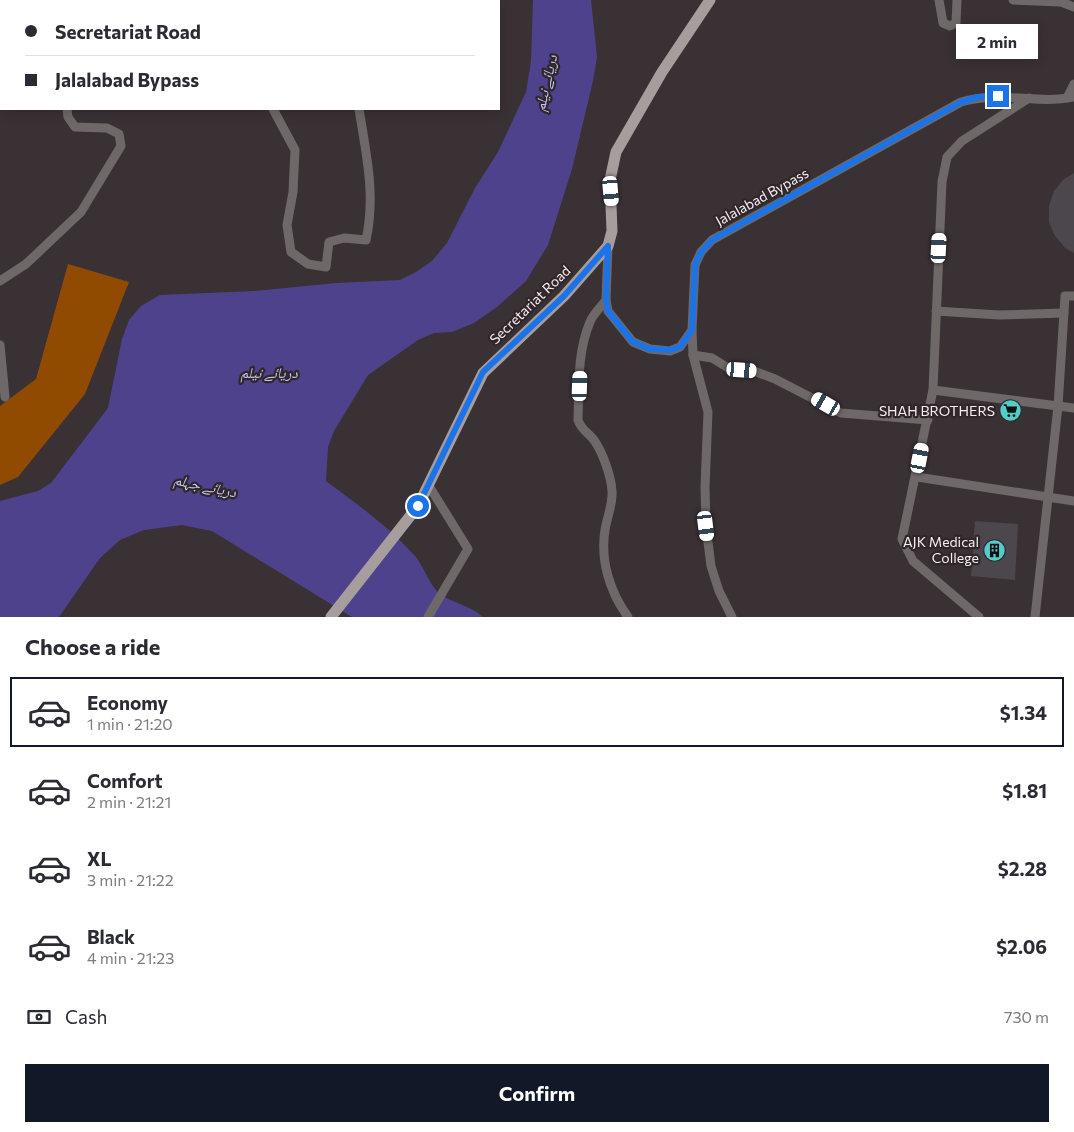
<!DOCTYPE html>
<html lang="en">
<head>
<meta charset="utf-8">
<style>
	:root { --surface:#fff; --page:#f7f7f7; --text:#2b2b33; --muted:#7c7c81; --line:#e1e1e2; --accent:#111827 }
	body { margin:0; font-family:Commissioner,"Noto Naskh Arabic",sans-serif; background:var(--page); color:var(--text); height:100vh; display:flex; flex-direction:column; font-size:19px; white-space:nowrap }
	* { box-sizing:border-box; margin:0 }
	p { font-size:16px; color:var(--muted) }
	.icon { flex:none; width:28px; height:28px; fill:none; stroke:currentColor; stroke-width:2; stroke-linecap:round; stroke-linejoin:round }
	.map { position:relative; height:617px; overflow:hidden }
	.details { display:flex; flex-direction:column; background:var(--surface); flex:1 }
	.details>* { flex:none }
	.top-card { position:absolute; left:0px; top:0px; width:500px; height:110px; box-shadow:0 2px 12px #0003; display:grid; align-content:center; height:110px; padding:0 25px; background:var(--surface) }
	.end { position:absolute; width:22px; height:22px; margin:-11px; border:6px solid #1a73e8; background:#fff; box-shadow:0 0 0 2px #fff }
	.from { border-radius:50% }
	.bubble { position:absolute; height:35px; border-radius:0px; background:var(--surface); box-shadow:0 2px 12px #0003; font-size:16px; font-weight:700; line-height:35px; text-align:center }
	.car { position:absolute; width:15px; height:30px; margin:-15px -8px; border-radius:6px; box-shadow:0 0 4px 1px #0007; background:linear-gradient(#fff 24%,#345 0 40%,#fff 0 76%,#345 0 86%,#fff 0) }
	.top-card b { display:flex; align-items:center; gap:18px; height:48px; font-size:19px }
	.top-card b+b { border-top:1px solid var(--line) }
	.top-card i { width:12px; height:12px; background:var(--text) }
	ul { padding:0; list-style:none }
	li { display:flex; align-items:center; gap:15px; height:70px; margin:0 10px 8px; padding:0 15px; border:2px solid transparent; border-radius:0px }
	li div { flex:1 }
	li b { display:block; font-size:19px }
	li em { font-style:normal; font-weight:700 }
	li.current { border-color:var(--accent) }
	li>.icon { width:45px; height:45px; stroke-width:1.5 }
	h2 { padding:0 25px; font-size:22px; line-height:60px }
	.pay { display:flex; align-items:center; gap:12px; height:55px; padding:0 25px; font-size:19px }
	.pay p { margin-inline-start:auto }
	.primary-button { display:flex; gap:10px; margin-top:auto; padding:10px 25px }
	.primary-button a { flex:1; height:58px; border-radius:0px; background:var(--accent); color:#fff; font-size:20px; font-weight:700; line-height:58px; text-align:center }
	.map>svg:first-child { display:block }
</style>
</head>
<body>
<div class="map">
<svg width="1074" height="617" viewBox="0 0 1074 617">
	<rect width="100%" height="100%" fill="#3a3135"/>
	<polygon fill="#914b00" points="68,264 129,282 85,394 18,477 0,485 0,406 36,379"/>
	<path fill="#4f428d" d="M533 0H591L597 57 593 81 572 169 548 245 526 281 497 307 474 323 452 332 434 333 418 340 368 375 334 431 328 447 326 481C357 504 388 526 414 555 425 567 429 587 443 596 456 604 471 606 483 617H352L212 531 182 525 144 530 120 540 100 558 59 617H0V501L38 491 51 483 108 408 122 339 129 320 141 306 160 295 255 291 336 283 400 280 416 272 432 261 447 243 475 188 498 152 526 92 531 61Z"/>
	<g fill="#4c464d">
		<polygon points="1074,173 1074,253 1065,248 1055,236 1049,222 1049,206 1054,191 1064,179"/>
		<polygon points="975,521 1018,524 1015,580 971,576"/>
	</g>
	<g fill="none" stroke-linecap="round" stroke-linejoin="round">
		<g stroke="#6e6968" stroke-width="9">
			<polyline points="44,0 45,1"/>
			<polyline points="177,0 179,1"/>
			<polyline points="431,0 432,1"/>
			<polyline points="939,0 943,23 950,26 956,23 957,0"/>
			<polyline points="1013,0 1061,2 1074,7"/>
			<polyline points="166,1 166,0"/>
			<polyline points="1067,98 1074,84"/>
			<path d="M273 109 295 150 293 192 287 225 291 252 308 264 326 267 329 242 344 238 366 240C376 195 366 153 359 109"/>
			<path d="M608 246 606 300 608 311 633 342 650 349 670 351 680 347 692 330 695 265 701 252 712 240 961 102C1001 90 1037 105 1074 97"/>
			<polyline points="0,281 26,264 81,212 121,146 119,134 107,128 75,127 68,117 67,109"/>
			<path d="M606 300C601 307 593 314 590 322 577 352 579 388 578 420 581 430 588 432 594 440 603 453 611 476 612 491 613 504 607 517 605 530 600 561 610 592 628 617"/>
			<polyline points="936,311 999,315 1064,313"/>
			<polyline points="692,330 693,355 708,412 705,487 706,526 711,566 719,591 732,617"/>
			<polyline points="0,345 5,397"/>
			<polyline points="693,355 712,358 730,369 754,371 775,379 841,413 928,420"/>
			<polyline points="933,390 1074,408"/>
			<polyline points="917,477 1074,501"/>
			<polyline points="428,617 468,549 429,486"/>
			<polyline points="979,617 913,561 902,539 933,390 942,182 947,157 962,141 1029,98"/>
			<polyline points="1035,617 1058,406 1065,296 1074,296"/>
		</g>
		<polyline stroke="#a79d9c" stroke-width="11" points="331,617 418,506 483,373 564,296 608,246 612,231 610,180 616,152 662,72 710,0"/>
	</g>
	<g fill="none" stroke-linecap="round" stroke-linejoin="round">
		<polyline stroke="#1a73e8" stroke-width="6" points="418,506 483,372 564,296 608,246 606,300 608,311 633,342 650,349 670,350 680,347 692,330 695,265 701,252 712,240 961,102 978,97 998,96"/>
	</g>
	<defs>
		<symbol id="supermarket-disc" viewBox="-11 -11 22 22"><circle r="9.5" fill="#53cdca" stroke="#30272b"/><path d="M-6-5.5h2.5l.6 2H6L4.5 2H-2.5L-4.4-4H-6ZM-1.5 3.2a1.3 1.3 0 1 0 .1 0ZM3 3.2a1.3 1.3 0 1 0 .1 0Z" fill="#111"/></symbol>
		<symbol id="building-disc" viewBox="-11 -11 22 22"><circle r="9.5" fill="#53cdca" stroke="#30272b"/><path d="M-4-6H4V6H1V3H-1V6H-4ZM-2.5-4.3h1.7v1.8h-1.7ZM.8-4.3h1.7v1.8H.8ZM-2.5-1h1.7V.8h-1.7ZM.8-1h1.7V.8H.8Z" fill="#111"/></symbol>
	</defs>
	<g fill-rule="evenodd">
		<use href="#supermarket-disc" x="998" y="398" width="25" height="25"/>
		<use href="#building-disc" x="982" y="538" width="25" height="25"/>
	</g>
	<g text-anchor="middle" stroke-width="4.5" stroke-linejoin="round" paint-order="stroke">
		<g font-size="14" fill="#f4eef0" stroke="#30272b">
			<text transform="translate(762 197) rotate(-29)" y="5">Jalalabad Bypass</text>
			<text transform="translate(530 305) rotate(-44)" y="5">Secretariat Road</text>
		</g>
		<g font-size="14" fill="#f4eef0" stroke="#30272b" text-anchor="end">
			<text x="995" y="416">SHAH BROTHERS</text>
			<text x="979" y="547">AJK Medical<tspan x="979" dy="16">College</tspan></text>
		</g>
		<g font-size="15" font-style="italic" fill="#c6c3ee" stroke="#30272b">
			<text transform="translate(546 83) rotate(-77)" y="5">دریائے نیلم</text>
			<text x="269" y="378">دریائے نیلم</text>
			<text transform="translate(205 486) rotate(12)" y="5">دریائے جہلم</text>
		</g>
	</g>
</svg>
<i class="end from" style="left:418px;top:506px"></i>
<i class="end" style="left:998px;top:96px"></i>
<div class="bubble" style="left:956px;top:24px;width:82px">2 min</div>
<i class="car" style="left:611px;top:191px;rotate:175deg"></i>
<i class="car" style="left:939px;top:248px;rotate:3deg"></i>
<i class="car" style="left:742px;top:370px;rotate:94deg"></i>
<i class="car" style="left:580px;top:386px;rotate:2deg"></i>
<i class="car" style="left:826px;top:404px;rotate:300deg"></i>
<i class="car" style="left:920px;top:458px;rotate:11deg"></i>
<i class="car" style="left:706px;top:526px;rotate:173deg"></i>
<div class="top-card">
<b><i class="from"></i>Secretariat Road</b>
<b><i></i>Jalalabad Bypass</b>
</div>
</div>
<section class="details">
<h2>Choose a ride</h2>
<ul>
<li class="current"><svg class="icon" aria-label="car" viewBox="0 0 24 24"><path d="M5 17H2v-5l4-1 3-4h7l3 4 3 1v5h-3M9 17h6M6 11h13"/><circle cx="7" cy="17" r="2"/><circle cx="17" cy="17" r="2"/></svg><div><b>Economy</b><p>1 min · 21:20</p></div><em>$1.34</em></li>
<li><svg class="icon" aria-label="car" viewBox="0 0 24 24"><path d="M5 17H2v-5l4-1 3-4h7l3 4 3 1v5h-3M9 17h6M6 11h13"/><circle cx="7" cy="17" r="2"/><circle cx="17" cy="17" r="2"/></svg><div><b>Comfort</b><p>2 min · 21:21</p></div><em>$1.81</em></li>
<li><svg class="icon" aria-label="car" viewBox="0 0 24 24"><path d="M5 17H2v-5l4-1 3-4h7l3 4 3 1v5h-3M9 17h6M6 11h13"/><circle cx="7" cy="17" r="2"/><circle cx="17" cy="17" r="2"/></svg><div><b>XL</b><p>3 min · 21:22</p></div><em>$2.28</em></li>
<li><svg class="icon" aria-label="car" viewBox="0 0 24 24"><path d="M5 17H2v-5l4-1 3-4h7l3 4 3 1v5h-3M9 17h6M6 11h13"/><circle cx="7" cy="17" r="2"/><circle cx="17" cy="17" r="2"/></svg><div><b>Black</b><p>4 min · 21:23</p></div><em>$2.06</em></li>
</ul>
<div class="pay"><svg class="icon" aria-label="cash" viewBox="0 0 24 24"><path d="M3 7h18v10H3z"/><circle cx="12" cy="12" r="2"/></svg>Cash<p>730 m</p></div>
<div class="primary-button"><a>Confirm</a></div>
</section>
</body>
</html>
